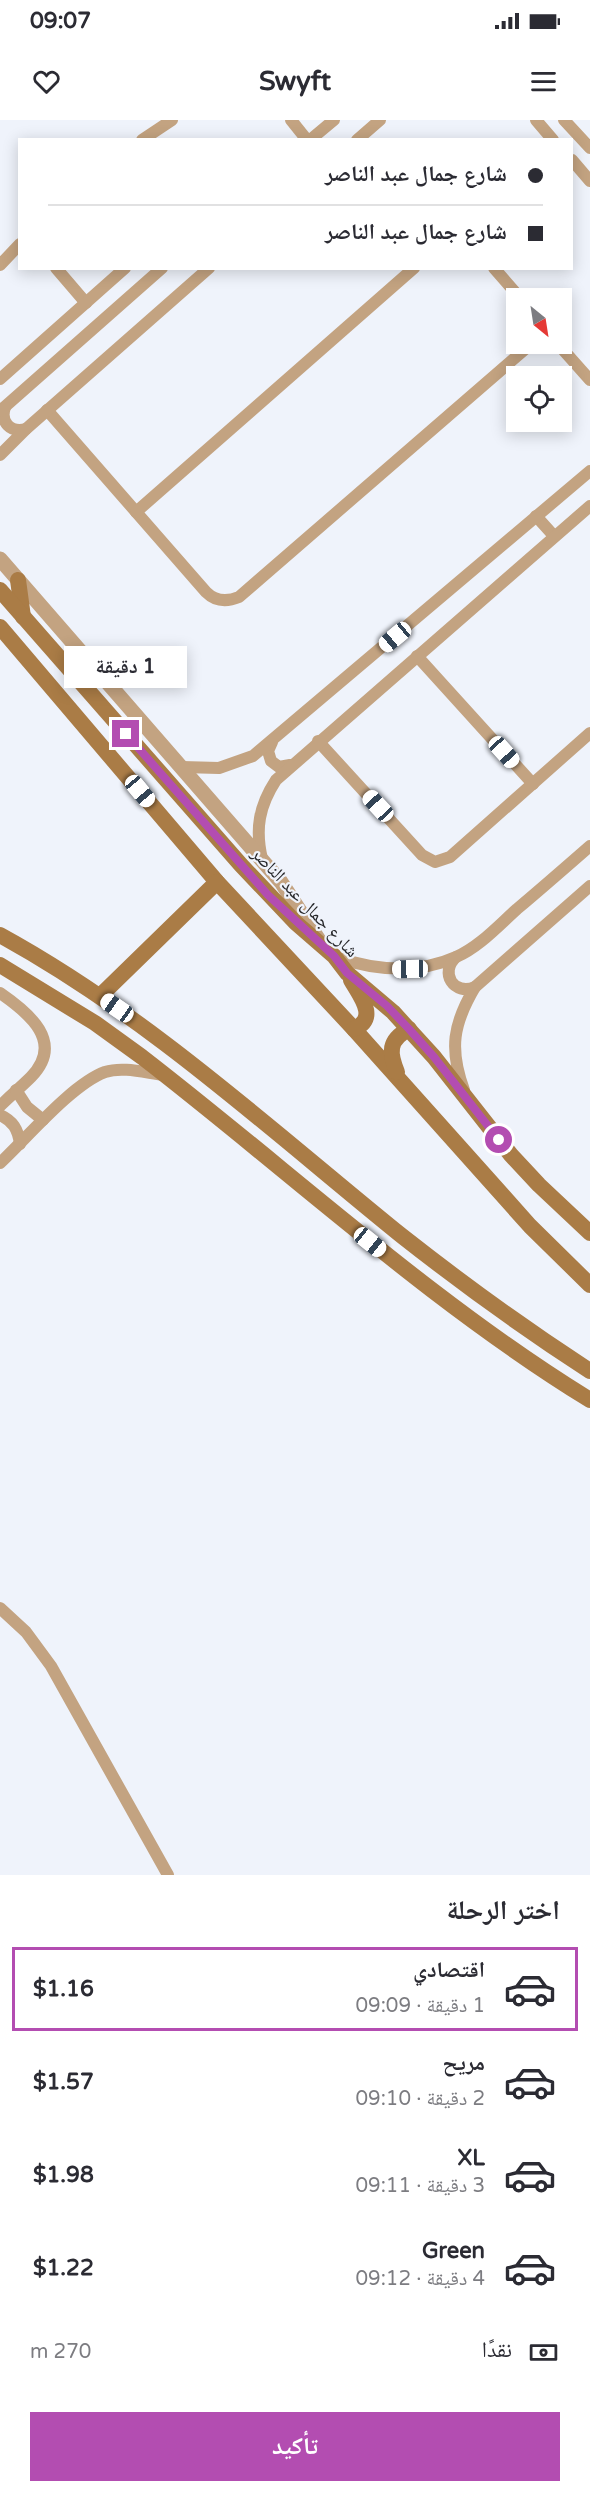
<!DOCTYPE html>
<html lang="ar">
<head>
<meta charset="utf-8">
<style>
	:root { --surface:#fff; --page:#f2f2f3; --text:#2b2b33; --muted:#7c7c81; --line:#e1e1e2; --accent:#b34db1 }
	body { margin:0; font-family:"Varela Round","Noto Naskh Arabic",sans-serif; background:var(--page); color:var(--text); direction:rtl; height:100vh; display:flex; flex-direction:column; font-size:22px; white-space:nowrap }
	* { box-sizing:border-box; margin:0 }
	p { font-size:20px; color:var(--muted) }
	.icon { flex:none; width:33px; height:33px; fill:none; stroke:currentColor; stroke-width:2; stroke-linecap:round; stroke-linejoin:round }
	.map { position:relative; height:1755px; overflow:hidden; direction:ltr }
	.panel { display:flex; flex-direction:column; background:var(--surface); flex:1 }
	.panel>* { flex:none }
	.guide { position:absolute; left:18px; top:18px; width:555px; height:132px; border-radius:0px; box-shadow:0 3px 15px #0003; direction:rtl; display:grid; align-content:center; height:132px; padding:0 30px; background:var(--surface) }
	.needle { width:39px; rotate:150deg }
	.controls { position:absolute; left:506px; top:168px; display:grid; gap:12px }
	.controls a { display:grid; place-items:center; width:66px; height:66px; border-radius:0px; background:var(--surface); box-shadow:0 3px 15px #0003; font-size:30px }
	.end { position:absolute; width:27px; height:27px; margin:-14px; border:8px solid #b34db1; background:#fff; box-shadow:0 0 0 3px #fff }
	.from { border-radius:50% }
	.bubble { position:absolute; height:42px; border-radius:0px; background:var(--surface); box-shadow:0 3px 15px #0003; font-size:20px; font-weight:800; line-height:42px; text-align:center; direction:rtl }
	.car { position:absolute; width:18px; height:36px; margin:-18px -9px; border-radius:8px; box-shadow:0 0 4px 2px #0007; background:linear-gradient(#fff 24%,#345 0 40%,#fff 0 76%,#345 0 86%,#fff 0) }
	.guide b { display:flex; align-items:center; gap:21px; height:57px; font-size:22px }
	.guide b+b { border-top:2px solid var(--line) }
	.guide i { width:15px; height:15px; background:var(--text) }
	ul { padding:0; list-style:none }
	li { display:flex; align-items:center; gap:18px; height:84px; margin:0 12px 9px; padding:0 18px; border:3px solid transparent; border-radius:0px }
	li div { flex:1 }
	li b { display:block; font-size:22px }
	li em { font-style:normal; font-weight:800 }
	li.on { border-color:var(--accent) }
	li>.icon { width:54px; height:54px; stroke-width:1.5 }
	h2 { padding:0 30px; font-size:27px; line-height:72px }
	.pay { display:flex; align-items:center; gap:15px; height:66px; padding:0 30px; font-size:22px }
	.pay p { margin-inline-start:auto }
	.action { display:flex; gap:12px; margin-top:auto; padding:12px 30px }
	.action a { flex:1; height:69px; border-radius:0px; background:var(--accent); color:#fff; font-size:24px; font-weight:800; line-height:69px; text-align:center }
	.status { display:flex; justify-content:space-between; align-items:center; height:42px; padding:0 30px; background:var(--surface); direction:ltr }
	.status svg { height:16px; fill:currentColor }
	header { display:flex; justify-content:space-between; align-items:center; height:78px; padding:0 30px; background:var(--surface); font-size:27px; font-weight:800 }
	.map>svg:first-child { display:block }
</style>
</head>
<body>
<div class="status"><b>09:07</b><svg viewBox="0 0 49 12"><path d="M0 12V9h3v3zM5 12V6h3v6zM10 12V3h3v9zM15 12V0h3v12zM26 1h20v11H26zM47 4h2v5h-2z"/></svg></div>
<header><svg class="icon" aria-label="menu" viewBox="0 0 24 24"><path d="M4 6h16M4 12h16M4 18h16"/></svg>Swyft<svg class="icon" aria-label="heart" viewBox="0 0 24 24"><path d="M12 20l-8-8c-3-5 5-10 8-4 3-6 11-1 8 4z"/></svg></header>
<div class="map">
<svg width="590" height="1755" viewBox="0 0 590 1755">
	<rect width="100%" height="100%" fill="#eff3fb"/>
	<g fill="none" stroke-linecap="round" stroke-linejoin="round">
		<g stroke="#c3a381" stroke-width="12">
			<polyline points="291,0 307,20"/>
			<polyline points="536,0 553,20"/>
			<polyline points="564,0 590,28"/>
			<polyline points="142,20 172,0"/>
			<polyline points="310,20 334,0"/>
			<polyline points="357,20 380,0"/>
			<polyline points="572,40 590,61"/>
			<polyline points="0,145 20,124"/>
			<polyline points="56,148 86,183"/>
			<polyline points="494,148 520,178"/>
			<polyline points="558,224 590,260"/>
			<polyline points="0,259 125,148"/>
			<path d="M5 287C0 302 10 313 26 309"/>
			<path d="M47 290 206 472C216 482 227 482 239 477L531 224"/>
			<polyline points="0,291 162,148"/>
			<polyline points="0,335 26,309 209,148"/>
			<polyline points="136,392 414,148"/>
			<polyline points="536,396 554,416"/>
			<polyline points="417,536 533,664"/>
			<polyline points="318,621 422,735 435,742 450,737 590,613"/>
			<polyline points="272,622 268,631 271,641 279,647 290,645"/>
			<polyline points="182,647 219,648 253,636 590,351"/>
			<path d="M262 739C255 709 259 686 276 660L590 386"/>
			<path d="M335 837C374 850 416 855 456 837 479 827 498 806 517 789 542 768 566 747 590 726"/>
			<path d="M456 837C439 853 454 876 475 867"/>
			<path d="M0 873C29 893 65 922 31 957 21 967 10 976 0 986"/>
			<polyline points="16,970 27,987 43,1000"/>
			<path d="M464 970C449 929 453 904 475 867L590 766"/>
			<path d="M0 995C13 1001 18 1009 20 1024"/>
			<path d="M0 1043C26 1019 72 964 105 952 123 946 146 953 165 955"/>
			<polyline points="0,1488 26,1512 51,1546 168,1755"/>
		</g>
		<polyline stroke="#c3a381" stroke-width="15" points="0,439 281,762 319,820"/>
		<g stroke="#aa7c46" stroke-width="16">
			<polyline points="18,460 23,497"/>
			<polyline points="0,470 241,745 296,803 334,836 347,853 393,892 434,937 511,1035 539,1065 590,1113"/>
			<polyline points="0,507 217,762 354,909 530,1106 590,1165"/>
			<path d="M0 815C148 896 272 1011 402 1116 463 1164 525 1209 590 1251"/>
			<path d="M0 845 95 903 142 937C291 1052 429 1181 590 1280"/>
			<path d="M351 860C360 876 379 898 354 909"/>
			<polyline points="100,876 217,762"/>
			<path d="M397 952C389 933 388 920 409 909"/>
		</g>
	</g>
	<g fill="none" stroke-linecap="round" stroke-linejoin="round">
		<polyline stroke="#b34db1" stroke-width="8" points="126,614 268,775 334,836 347,853 387,886 409,909 434,937 499,1020"/>
	</g>
	<g text-anchor="middle" stroke-width="4.5" stroke-linejoin="round" paint-order="stroke">
		<g font-size="18" fill="#26272a" stroke="#eff3fb">
			<text transform="translate(305 782) rotate(46)" y="6">شارع جمال عبد الناصر</text>
		</g>
	</g>
</svg>
<div class="controls">
<a><svg class="needle" viewBox="-14 -14 28 28"><path d="M0-13l5 13h-10z" fill="#e53935"/><path d="M0 13l5-13h-10z" fill="#7c7c81"/></svg></a>
<a><svg class="icon" aria-label="locate" viewBox="0 0 24 24"><circle cx="12" cy="12" r="6"/><path d="M12 2v4M12 18v4M2 12h4M18 12h4"/></svg></a>
</div>
<i class="end from" style="left:499px;top:1020px"></i>
<i class="end" style="left:126px;top:614px"></i>
<div class="bubble" style="left:64px;top:526px;width:123px">1 دقيقة</div>
<i class="car" style="left:395px;top:517px;rotate:230deg"></i>
<i class="car" style="left:504px;top:632px;rotate:138deg"></i>
<i class="car" style="left:140px;top:671px;rotate:140deg"></i>
<i class="car" style="left:378px;top:686px;rotate:317deg"></i>
<i class="car" style="left:410px;top:849px;rotate:269deg"></i>
<i class="car" style="left:117px;top:888px;rotate:305deg"></i>
<i class="car" style="left:370px;top:1122px;rotate:129deg"></i>
<div class="guide">
<b><i class="from"></i>شارع جمال عبد الناصر</b>
<b><i></i>شارع جمال عبد الناصر</b>
</div>
</div>
<section class="panel">
<h2>اختر الرحلة</h2>
<ul>
<li class="on"><svg class="icon" aria-label="car" viewBox="0 0 24 24"><path d="M5 17H2v-5l4-1 3-4h7l3 4 3 1v5h-3M9 17h6M6 11h13"/><circle cx="7" cy="17" r="2"/><circle cx="17" cy="17" r="2"/></svg><div><b>اقتصادي</b><p>1 دقيقة · 09:09</p></div><em>$1.16</em></li>
<li><svg class="icon" aria-label="car" viewBox="0 0 24 24"><path d="M5 17H2v-5l4-1 3-4h7l3 4 3 1v5h-3M9 17h6M6 11h13"/><circle cx="7" cy="17" r="2"/><circle cx="17" cy="17" r="2"/></svg><div><b>مريح</b><p>2 دقيقة · 09:10</p></div><em>$1.57</em></li>
<li><svg class="icon" aria-label="car" viewBox="0 0 24 24"><path d="M5 17H2v-5l4-1 3-4h7l3 4 3 1v5h-3M9 17h6M6 11h13"/><circle cx="7" cy="17" r="2"/><circle cx="17" cy="17" r="2"/></svg><div><b>XL</b><p>3 دقيقة · 09:11</p></div><em>$1.98</em></li>
<li><svg class="icon" aria-label="car" viewBox="0 0 24 24"><path d="M5 17H2v-5l4-1 3-4h7l3 4 3 1v5h-3M9 17h6M6 11h13"/><circle cx="7" cy="17" r="2"/><circle cx="17" cy="17" r="2"/></svg><div><b>Green</b><p>4 دقيقة · 09:12</p></div><em>$1.22</em></li>
</ul>
<div class="pay"><svg class="icon" aria-label="cash" viewBox="0 0 24 24"><path d="M3 7h18v10H3z"/><circle cx="12" cy="12" r="2"/></svg>نقدًا<p>270 m</p></div>
<div class="action"><a>تأكيد</a></div>
</section>
</body>
</html>
